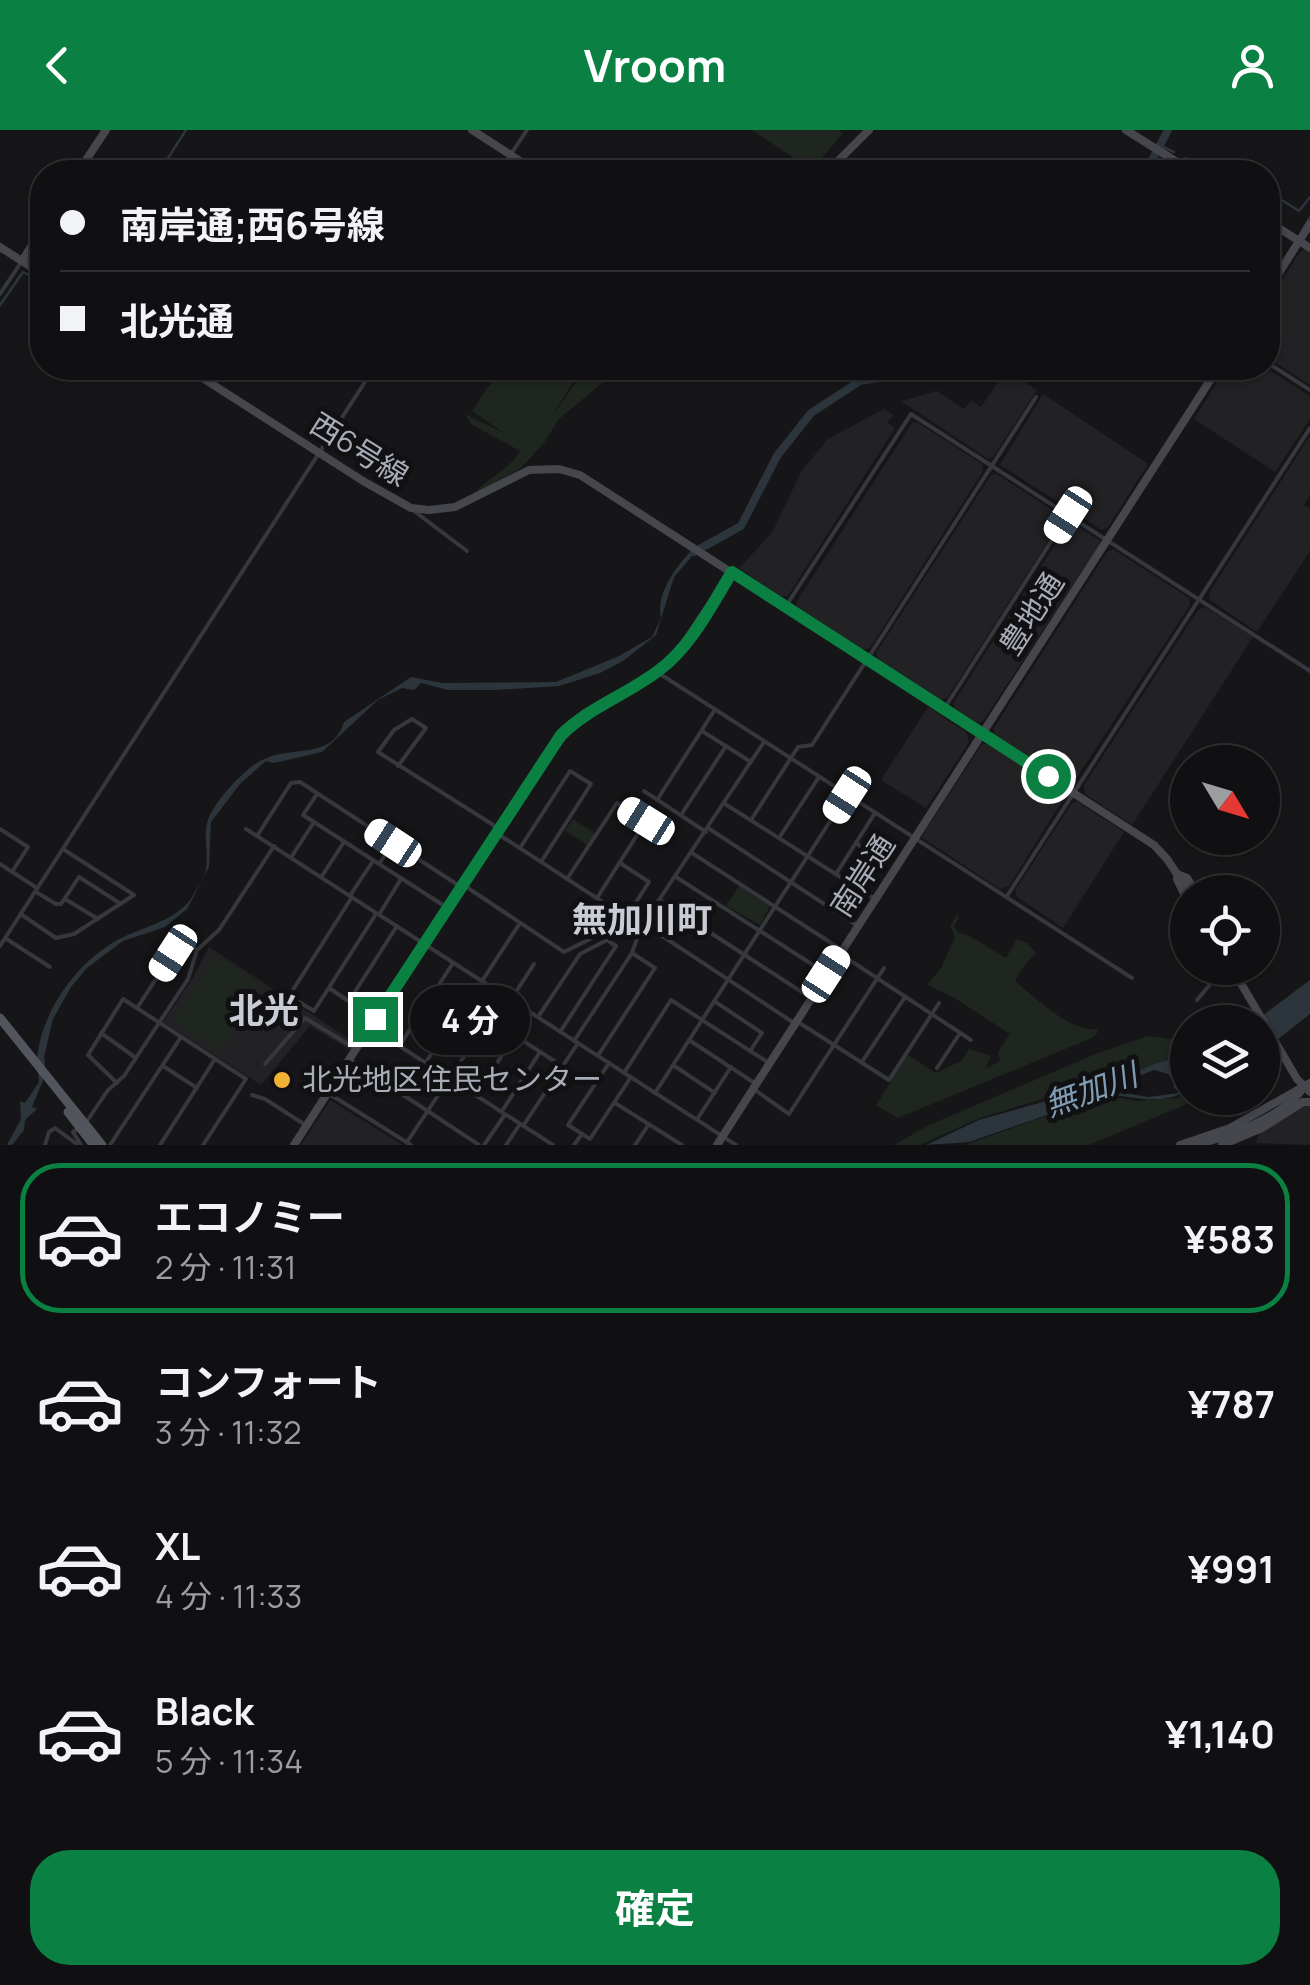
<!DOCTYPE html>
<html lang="ja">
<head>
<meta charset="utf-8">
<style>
	:root { --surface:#101012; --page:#1e1e20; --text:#f1f3f6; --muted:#9c9d9f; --line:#303032; --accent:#0b8043 }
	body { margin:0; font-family:Manrope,"Noto Sans JP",sans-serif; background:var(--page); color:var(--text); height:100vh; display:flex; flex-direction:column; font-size:38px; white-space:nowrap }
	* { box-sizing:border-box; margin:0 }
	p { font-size:32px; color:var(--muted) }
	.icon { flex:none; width:55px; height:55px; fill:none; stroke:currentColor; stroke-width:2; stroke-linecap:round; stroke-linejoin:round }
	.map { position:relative; height:1015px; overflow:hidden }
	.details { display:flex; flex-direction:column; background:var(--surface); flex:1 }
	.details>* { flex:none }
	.top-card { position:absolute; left:30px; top:30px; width:1250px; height:220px; border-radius:40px; box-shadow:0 2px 8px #0004,0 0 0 2px var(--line); display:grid; align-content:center; height:220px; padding:0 30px; background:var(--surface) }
	.needle { width:65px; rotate:128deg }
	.fabs { position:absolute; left:1170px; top:615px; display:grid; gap:20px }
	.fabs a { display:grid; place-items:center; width:110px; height:110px; border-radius:50%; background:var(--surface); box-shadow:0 2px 8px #0004,0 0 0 2px var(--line); font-size:50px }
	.end { position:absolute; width:45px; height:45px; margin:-22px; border:12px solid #0b8043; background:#fff; box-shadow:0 0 0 5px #fff }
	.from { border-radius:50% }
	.bubble { position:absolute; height:70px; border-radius:35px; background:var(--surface); box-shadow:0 2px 8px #0004,0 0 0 2px var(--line); font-size:32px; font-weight:700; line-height:70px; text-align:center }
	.car { position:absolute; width:30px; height:60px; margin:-30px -15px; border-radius:12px; box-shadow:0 0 8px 2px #0007; background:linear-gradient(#fff 24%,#345 0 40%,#fff 0 76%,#345 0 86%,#fff 0) }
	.top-card b { display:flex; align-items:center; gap:35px; height:95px; font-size:38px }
	.top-card b+b { border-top:2px solid var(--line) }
	.top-card i { width:25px; height:25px; background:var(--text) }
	ul { padding:18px 0 0; list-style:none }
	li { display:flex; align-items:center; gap:30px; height:150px; margin:0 20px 15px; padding:0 10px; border:5px solid transparent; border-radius:40px }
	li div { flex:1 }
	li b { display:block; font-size:38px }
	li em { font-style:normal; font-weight:700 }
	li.on { border-color:var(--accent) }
	li>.icon { width:90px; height:90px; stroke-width:1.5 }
	.button { display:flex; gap:20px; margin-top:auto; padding:20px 30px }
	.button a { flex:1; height:115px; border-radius:40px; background:var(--accent); color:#fff; font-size:40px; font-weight:700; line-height:115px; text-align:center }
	header { display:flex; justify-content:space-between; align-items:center; height:130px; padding:0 30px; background:var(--accent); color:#fff; font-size:45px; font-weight:700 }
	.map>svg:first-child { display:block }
</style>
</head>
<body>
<header><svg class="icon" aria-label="back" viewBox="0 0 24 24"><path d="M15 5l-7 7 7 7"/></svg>Vroom<svg class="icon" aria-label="person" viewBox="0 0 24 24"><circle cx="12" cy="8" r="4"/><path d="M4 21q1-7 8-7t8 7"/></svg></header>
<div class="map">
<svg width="1310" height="1015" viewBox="0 0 1310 1015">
	<rect width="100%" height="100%" fill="#161618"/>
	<g fill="#222225">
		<polygon points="1305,119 1310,122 1310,255 1268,228 1268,172 1300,122"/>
		<polygon points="1226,238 1266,238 1310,266 1310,289 1275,342 1194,289"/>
		<polygon points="1006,240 1037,260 993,327 988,329 901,271 937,261 964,279 972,271 981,277"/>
		<polygon points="1043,264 1148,334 1108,397 1102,400 1000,335"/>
		<polygon points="884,279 894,285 887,292 895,298 788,466 780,466 739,438 772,403 802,340 828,309"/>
		<polygon points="917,292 982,334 983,341 870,518 863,520 797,477 797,471 912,293"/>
		<polygon points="1310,306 1310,365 1304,375 1310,379 1310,421 1257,502 1210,470 1209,463"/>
		<polygon points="997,344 1060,385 1061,391 947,568 940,570 877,529 876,523 991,345"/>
		<polygon points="1073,393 1099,410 1100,414 983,591 978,593 954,578 954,572 1068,394"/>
		<polygon points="1113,419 1189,468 1190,475 1075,650 1068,652 994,604 994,598 1107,422"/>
		<polygon points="1205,477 1253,507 1132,695 1085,664 1084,655 1198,480"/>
		<polygon points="928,577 966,602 969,612 926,678 881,650"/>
		<polygon points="982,614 989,614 1064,661 1064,668 1009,756 1000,759 921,707"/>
		<polygon points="1077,671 1124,702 1063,798 1017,767 1015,760 1072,673"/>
		<polygon points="209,817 354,912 350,920 310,896 261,955 163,892 194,846"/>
		<polygon points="330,970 403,1015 301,1015"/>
		<polygon points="1304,975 1310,975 1310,1015 1256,1013 1259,1002"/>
	</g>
	<g fill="#1e261f">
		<polygon points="752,0 838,0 843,3 812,40"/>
		<path d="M501 238H582L550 289 586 238H620L559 289 544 313 521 338 475 364C486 347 509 341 520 321L471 294 465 284 504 303 472 281Z"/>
		<polygon points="573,689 595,703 587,715 565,701"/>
		<polygon points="739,756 770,776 760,795 726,776"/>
		<path d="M957 785 959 787 954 796 958 802C977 807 988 819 1006 828L1017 809 1027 813 1036 823 1024 836 1015 851C1036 868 1069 902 1097 899L1098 902 1092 908 898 988 876 975 890 953 893 954 889 950 906 924 936 943 961 931 969 919 991 926 985 939 1000 931 998 922 1010 904 953 867 927 855 941 838 955 807 950 796Z"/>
		<polygon points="216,825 256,850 259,863 219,922 177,895 174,889"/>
		<polygon points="439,860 460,874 438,907 417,893"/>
		<polygon points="1187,905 1187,925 977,989 920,1015 894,1015 929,995 1098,923 1148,906 1170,909"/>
		<polygon points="1187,963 1188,968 1201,968 1089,1015 965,1015 1105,965 1135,971 1178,968"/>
	</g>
	<g fill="#2c353c" fill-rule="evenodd">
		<path d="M690 422 693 425 674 447 656 505 623 531 600 543 559 556 494 560H448L421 553 414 560 402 558 378 570 322 622 274 633 266 631 240 654 211 692 209 737 187 779 165 797 123 811 87 838 71 857 53 889 44 927 46 943 32 977 37 979 25 990 24 1000 12 1015H7L21 989 20 971 25 973 39 952C39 945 36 937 37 930 41 877 85 820 135 802 155 794 180 786 192 767 196 760 205 747 206 739 209 724 202 703 209 687 216 672 230 656 242 645 249 638 258 631 267 628 295 616 333 629 344 592L411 547 442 553 556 552 617 527 652 507 661 488C656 465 674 439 690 422Z"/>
		<polygon points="1310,850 1310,884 1263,921 1262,892 1254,892"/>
		<path d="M1187 926V961C1141 986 1104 943 1058 981L969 1012 926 1015 979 990 1102 955 1157 933ZM1154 940 1168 944 1175 955 1173 957 1180 963 1148 967 1105 960Z"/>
	</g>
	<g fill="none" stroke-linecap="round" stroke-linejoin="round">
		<g stroke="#2c353c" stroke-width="2.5">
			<polyline points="1159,15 1174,22"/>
			<polyline points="1186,28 1210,42"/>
			<polyline points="159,42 186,0"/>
			<polyline points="1268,75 1274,65 1299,81 1310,67"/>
			<polyline points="1302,101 1310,87"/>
			<polyline points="0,175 23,142 42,153"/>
		</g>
		<g stroke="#2c353c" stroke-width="8">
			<polyline points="1146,42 1168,0"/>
			<polyline points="694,422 741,396 777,326 811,283 860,251 938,238"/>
		</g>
		<g stroke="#37383d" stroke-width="4">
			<polyline points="499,42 527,0"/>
			<polyline points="0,164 22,131"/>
			<polyline points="1268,233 1310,260"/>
			<polyline points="414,381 467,421"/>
			<polyline points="786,476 911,284 1310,541"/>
			<polyline points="657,542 1132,848"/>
			<polyline points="944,579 1068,385"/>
			<polyline points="702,601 751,632"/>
			<polyline points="398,636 426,598 412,589 394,600 378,622 498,698"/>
			<polyline points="644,661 706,702"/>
			<polyline points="317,664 303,685 446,777"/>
			<polyline points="657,670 714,581"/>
			<polyline points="725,674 875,769"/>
			<polyline points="681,685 726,616"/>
			<polyline points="751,690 798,617 812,615 1036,267"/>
			<polyline points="708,698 858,796"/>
			<polyline points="0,699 28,717 12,742"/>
			<polyline points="246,699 736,1015"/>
			<polyline points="495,702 641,797"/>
			<polyline points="257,706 291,653 300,652 458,755"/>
			<polyline points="779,708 819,647"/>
			<polyline points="856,713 878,728 858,759"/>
			<polyline points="520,718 570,641 591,654 541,732"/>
			<polyline points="692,723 842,820"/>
			<polyline points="292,726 314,692"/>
			<polyline points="620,733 649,752 627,786"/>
			<polyline points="0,734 37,758"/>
			<polyline points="379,734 393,713"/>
			<polyline points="836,744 875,683"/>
			<polyline points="322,746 344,712"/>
			<polyline points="676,747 827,844"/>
			<polyline points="567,749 617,673 646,691 597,768"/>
			<polyline points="462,754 564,822 598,805 582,794"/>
			<polyline points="36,762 56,774 61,774 79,747 121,774"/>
			<polyline points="351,764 373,731"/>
			<polyline points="1007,766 1310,298"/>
			<polyline points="352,767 289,866 314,881 376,784"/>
			<polyline points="65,769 98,789"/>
			<polyline points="660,770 811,868"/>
			<polyline points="380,783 401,749"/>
			<polyline points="22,785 56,808 74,804 134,765 63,719"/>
			<polyline points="644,794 794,893"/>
			<polyline points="5,808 50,837"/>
			<polyline points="0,816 374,238"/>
			<polyline points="1262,824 1271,823"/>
			<polyline points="842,825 971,910"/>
			<polyline points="482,851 520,793"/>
			<polyline points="438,856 562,936"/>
			<polyline points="329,858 375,889"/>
			<polyline points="512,868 534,834"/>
			<polyline points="1197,870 1218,845 1220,838"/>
			<polyline points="349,871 397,796"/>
			<polyline points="714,871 762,903 750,921"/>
			<polyline points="137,878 173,823 188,813 197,820"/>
			<polyline points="538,887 580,824 607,810 616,816 560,902"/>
			<polyline points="798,892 889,950 939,873"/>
			<polyline points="500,896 516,873"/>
			<polyline points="370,897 553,1015"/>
			<polyline points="101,903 136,928"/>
			<polyline points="689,910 756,954"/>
			<polyline points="574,911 632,823 641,797 764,612"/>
			<polyline points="400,915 453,833"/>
			<polyline points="599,924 655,838 632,823"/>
			<polyline points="349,929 479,1015"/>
			<polyline points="426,932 464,873"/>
			<polyline points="862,932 905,867"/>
			<polyline points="609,933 568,995 590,1009 631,947"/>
			<polyline points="265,934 305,888 356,919"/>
			<polyline points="673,935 715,963"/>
			<polyline points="163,936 197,958"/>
			<polyline points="937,938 960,903"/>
			<polyline points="624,943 671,870 769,933"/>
			<polyline points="117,953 88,925 123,869 246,949 203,1015"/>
			<polyline points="755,960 789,984 884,838"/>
			<polyline points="328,963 411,1015"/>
			<polyline points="655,963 847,665"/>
			<polyline points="252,965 265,969 307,996"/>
			<polyline points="477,965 514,906"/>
			<polyline points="615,973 682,1015"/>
			<polyline points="502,981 540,922"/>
			<polyline points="698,988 731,937"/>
			<polyline points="87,991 108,960 124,946 188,849 197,820 219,800 274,716"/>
			<polyline points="523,996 578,913"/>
			<polyline points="80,997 73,1002 81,1015"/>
			<polyline points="407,1012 489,889"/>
			<polyline points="45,1015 49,1002 55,998 78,1015"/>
			<polyline points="110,1015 181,907"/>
			<polyline points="160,1015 215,929"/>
			<polyline points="484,1015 504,986"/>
			<polyline points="506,1015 520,994"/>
			<polyline points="574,1015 582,1004"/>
			<polyline points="635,1015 649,994"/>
		</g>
		<g stroke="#45474d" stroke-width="8">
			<polyline points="472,0 537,42"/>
			<polyline points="1126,0 1193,42"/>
			<polyline points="78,42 106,0"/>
			<polyline points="827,42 869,0"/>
			<polyline points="1268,91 1310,118"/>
			<polyline points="0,117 42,144"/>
			<polyline points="22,131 42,99"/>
			<polyline points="1268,160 1310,94"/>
			<polyline points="187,238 363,351 411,378 429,380 455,377 529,340 559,339 580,345 1154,715 1167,729 1189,762"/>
			<polyline points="1177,744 1187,748 1196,762"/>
			<polyline points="1177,749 1188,772"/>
			<polyline points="1232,838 1297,949 1310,962"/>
			<polyline points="294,1015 545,626 585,583 657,542 677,524 732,442"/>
			<polyline points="717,1015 1218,238"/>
			<polyline points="1180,1015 1230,998 1310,953"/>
			<path d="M1197 1015C1230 1005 1279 989 1301 961"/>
			<polyline points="1222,1015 1262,998 1303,972 1310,972"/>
		</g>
		<g stroke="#53555c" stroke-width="9">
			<polyline points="0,888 102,1015"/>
			<polyline points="68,982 92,1013"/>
		</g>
	</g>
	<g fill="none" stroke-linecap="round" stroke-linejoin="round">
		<path stroke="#0b8043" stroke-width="12" d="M375 889 561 605C590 577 626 565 658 541 691 517 711 476 732 442L1048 646"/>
	</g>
	<circle fill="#f2b134" stroke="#111113" stroke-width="4" cx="282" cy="950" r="10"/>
	<g text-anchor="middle" stroke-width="10" stroke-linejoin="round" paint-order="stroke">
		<g font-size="30" fill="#a8adb8" stroke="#111113">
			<text transform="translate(359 320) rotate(32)" y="10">西6号線</text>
			<text transform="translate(1032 484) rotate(-57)" y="10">豊地通</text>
			<text transform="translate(863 746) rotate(-57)" y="10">南岸通</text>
		</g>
		<g font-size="30" fill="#a8adb8" stroke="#111113" text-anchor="start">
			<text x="302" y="960">北光地区住民センター</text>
		</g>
		<g font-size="32" font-style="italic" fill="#7f9bb3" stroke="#111113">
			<text transform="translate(1091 960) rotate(-20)" y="11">無加川</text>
		</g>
		<g font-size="35" font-weight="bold" fill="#c9ccd4" stroke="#111113">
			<text x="642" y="802">無加川町</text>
			<text x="264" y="893">北光</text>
		</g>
	</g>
</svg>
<div class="fabs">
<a><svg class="needle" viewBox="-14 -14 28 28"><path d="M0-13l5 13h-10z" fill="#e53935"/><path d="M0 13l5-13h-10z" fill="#9c9d9f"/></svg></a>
<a><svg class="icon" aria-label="locate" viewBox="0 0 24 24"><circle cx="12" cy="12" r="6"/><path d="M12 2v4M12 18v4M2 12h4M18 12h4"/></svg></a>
<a><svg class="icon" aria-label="layers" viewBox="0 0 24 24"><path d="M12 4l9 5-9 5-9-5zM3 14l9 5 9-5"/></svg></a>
</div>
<i class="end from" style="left:1048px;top:646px"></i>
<i class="end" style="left:375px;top:889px"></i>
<div class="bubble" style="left:410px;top:855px;width:120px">4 分</div>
<i class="car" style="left:1068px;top:385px;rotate:213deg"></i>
<i class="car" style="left:847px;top:665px;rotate:213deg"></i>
<i class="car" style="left:646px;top:691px;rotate:302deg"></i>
<i class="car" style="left:393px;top:713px;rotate:303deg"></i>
<i class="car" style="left:173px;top:823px;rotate:213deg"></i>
<i class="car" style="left:826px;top:844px;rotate:33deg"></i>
<div class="top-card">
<b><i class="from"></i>南岸通;西6号線</b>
<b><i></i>北光通</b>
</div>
</div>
<section class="details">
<ul>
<li class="on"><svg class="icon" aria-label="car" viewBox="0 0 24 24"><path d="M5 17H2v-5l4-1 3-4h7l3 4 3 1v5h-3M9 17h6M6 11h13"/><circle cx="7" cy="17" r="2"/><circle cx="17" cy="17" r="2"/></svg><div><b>エコノミー</b><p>2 分 · 11:31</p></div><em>¥583</em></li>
<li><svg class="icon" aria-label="car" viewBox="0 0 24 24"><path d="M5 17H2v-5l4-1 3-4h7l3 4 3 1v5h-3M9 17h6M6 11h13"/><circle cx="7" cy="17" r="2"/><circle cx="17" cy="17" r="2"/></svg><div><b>コンフォート</b><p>3 分 · 11:32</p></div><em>¥787</em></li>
<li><svg class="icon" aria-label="car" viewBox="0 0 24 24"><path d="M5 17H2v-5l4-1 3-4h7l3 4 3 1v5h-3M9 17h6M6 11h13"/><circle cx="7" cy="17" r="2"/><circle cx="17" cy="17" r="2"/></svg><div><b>XL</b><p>4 分 · 11:33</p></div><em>¥991</em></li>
<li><svg class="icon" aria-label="car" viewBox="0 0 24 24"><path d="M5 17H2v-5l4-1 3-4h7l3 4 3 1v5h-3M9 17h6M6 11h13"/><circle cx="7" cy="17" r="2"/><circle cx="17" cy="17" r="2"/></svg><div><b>Black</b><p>5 分 · 11:34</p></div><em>¥1,140</em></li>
</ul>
<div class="button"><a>確定</a></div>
</section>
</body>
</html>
